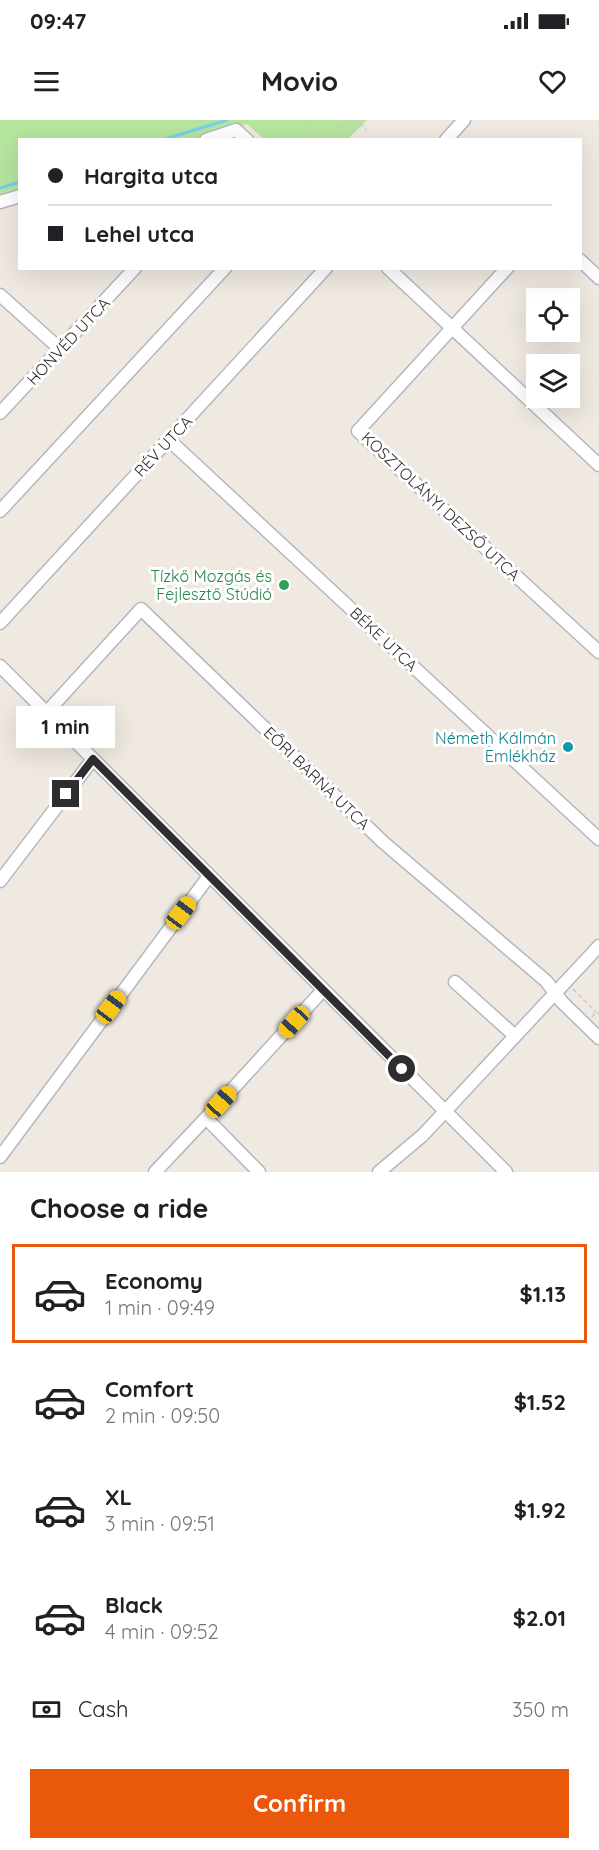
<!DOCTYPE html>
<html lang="en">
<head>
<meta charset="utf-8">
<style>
	:root { --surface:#fff; --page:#f6f6f6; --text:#202124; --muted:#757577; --line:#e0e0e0; --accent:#ea580c }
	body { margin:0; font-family:Quicksand,sans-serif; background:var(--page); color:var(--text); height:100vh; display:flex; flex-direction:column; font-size:22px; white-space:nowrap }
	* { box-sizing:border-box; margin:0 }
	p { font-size:20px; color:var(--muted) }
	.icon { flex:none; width:33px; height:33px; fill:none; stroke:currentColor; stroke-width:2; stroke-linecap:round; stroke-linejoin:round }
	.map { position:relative; height:1052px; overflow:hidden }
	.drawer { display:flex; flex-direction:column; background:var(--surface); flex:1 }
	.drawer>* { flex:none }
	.hud { position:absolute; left:18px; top:18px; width:564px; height:132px; border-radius:0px; box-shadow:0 6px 24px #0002; display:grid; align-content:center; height:132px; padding:0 30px; background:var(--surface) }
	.controls { position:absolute; left:526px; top:168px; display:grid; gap:12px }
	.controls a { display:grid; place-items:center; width:54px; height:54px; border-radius:0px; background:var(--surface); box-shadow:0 6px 24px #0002; font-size:30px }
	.end { position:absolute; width:27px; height:27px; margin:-14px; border:8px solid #2e2e2e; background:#fff; box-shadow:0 0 0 3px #fff }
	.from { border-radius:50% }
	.bubble { position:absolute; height:42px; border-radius:0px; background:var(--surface); box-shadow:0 6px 24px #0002; font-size:20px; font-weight:800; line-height:42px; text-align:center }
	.car { position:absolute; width:18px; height:36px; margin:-18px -9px; border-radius:8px; box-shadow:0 0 4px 2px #0007; background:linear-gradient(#f5c518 24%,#345 0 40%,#f5c518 0 76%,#345 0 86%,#f5c518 0) }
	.hud b { display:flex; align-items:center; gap:21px; height:57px; font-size:22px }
	.hud b+b { border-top:2px solid var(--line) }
	.hud i { width:15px; height:15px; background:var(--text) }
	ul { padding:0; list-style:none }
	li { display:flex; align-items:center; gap:18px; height:99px; margin:0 12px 9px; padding:0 18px; border:3px solid transparent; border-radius:0px }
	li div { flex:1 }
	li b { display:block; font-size:22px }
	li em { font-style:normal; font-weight:800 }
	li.on { border-color:var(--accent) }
	li>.icon { width:54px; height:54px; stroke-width:1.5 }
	h2 { padding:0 30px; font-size:27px; line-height:72px }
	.pay { display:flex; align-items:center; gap:15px; height:66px; padding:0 30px; font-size:22px }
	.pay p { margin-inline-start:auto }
	.action { display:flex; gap:12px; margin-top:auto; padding:12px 30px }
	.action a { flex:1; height:69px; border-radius:0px; background:var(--accent); color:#fff; font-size:24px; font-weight:800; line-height:69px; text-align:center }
	.status { display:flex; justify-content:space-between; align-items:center; height:42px; padding:0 30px; background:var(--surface); direction:ltr }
	.status svg { height:16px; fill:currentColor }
	header { display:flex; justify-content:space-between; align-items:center; height:78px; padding:0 30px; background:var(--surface); font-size:27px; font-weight:800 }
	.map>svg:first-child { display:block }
</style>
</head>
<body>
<div class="status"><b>09:47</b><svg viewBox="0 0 49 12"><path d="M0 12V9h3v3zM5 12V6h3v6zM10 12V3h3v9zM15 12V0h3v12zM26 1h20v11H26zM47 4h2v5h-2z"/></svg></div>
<header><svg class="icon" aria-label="menu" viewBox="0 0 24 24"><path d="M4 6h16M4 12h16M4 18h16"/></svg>Movio<svg class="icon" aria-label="heart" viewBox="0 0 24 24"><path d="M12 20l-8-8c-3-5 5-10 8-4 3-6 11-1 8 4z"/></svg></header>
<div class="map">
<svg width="599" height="1052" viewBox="0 0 599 1052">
	<rect width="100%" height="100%" fill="#efe9e1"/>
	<polygon fill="#b6e59e" points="0,0 367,0 348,19 264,19 247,4 195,19 20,20 19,72 0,78"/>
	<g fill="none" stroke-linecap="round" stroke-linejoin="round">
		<g stroke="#75cff0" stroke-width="3">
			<polyline points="162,20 227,0"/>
			<polyline points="0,68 20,62"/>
		</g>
		<defs>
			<g id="minor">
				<polyline points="206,20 236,10 247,20"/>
				<polyline points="446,20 464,0"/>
				<polyline points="0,82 20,76"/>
				<polyline points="580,140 599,158"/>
				<polyline points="388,148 599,345"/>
				<polyline points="507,148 358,311 599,532"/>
				<polyline points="0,175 60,229"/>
				<polyline points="0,293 135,148"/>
				<polyline points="169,320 599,719"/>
				<polyline points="0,391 225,148"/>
				<polyline points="0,503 326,148"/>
				<polyline points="0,546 506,1052"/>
				<polyline points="47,592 141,489 383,722 546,861 562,882 599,918"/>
				<polyline points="0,761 93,639"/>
				<polyline points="455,862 515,916"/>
				<polyline points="206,998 259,1052"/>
				<polyline points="0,1037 209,756"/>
				<polyline points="155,1052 206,998 323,870"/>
				<polyline points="379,1052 423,1015 599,826"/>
			</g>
		</defs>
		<use href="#minor" stroke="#b4b7c1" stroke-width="15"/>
		<g stroke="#c9c9c9" stroke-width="1.5" stroke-dasharray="4.5 3" stroke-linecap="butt">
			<polyline points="306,0 312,20"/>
			<polyline points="330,20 339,9 352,1 360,4 366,10"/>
			<polyline points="573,869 596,892"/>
			<polyline points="592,897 596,892 599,894"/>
		</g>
		<use href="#minor" stroke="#fff" stroke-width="12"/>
	</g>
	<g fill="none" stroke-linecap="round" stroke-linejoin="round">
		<polyline stroke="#2e2e2e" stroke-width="8" points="66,674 93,639 402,949"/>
	</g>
	<circle fill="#2e9e5b" stroke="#fff" stroke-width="2" cx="284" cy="465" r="6"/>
	<circle fill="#0f9aa8" stroke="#fff" stroke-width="2" cx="568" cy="627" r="6"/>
	<g text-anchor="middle" stroke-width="6" stroke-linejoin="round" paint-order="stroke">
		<g font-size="16" fill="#2e2e2e" stroke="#fff">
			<text transform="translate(68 221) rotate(-47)" y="6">HONVÉD UTCA</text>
			<text transform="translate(163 326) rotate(-47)" y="6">RÉV UTCA</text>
			<text transform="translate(441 386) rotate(43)" y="6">KOSZTOLÁNYI DEZSŐ UTCA</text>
			<text transform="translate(384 519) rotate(43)" y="6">BÉKE UTCA</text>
			<text transform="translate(317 658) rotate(44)" y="6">EŐRI BARNA UTCA</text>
		</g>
		<g font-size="16" fill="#27864d" stroke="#fff" text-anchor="end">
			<text x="272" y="462">Tízkő Mozgás és<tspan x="272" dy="18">Fejlesztő Stúdió</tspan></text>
		</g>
		<g font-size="16" fill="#0d838f" stroke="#fff" text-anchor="end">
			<text x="556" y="624">Németh Kálmán<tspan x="556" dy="18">Emlékház</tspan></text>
		</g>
	</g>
</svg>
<div class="controls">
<a><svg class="icon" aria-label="locate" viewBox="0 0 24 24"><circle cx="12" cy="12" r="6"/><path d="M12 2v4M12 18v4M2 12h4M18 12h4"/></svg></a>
<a><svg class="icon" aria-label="layers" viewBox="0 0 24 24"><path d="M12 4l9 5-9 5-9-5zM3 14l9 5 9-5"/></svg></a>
</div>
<i class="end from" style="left:402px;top:949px"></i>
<i class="end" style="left:66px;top:674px"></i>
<div class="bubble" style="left:16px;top:586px;width:99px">1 min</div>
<i class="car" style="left:181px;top:793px;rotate:37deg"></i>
<i class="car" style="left:111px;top:887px;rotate:37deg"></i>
<i class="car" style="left:294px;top:902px;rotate:222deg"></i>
<i class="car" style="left:221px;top:982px;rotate:42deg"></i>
<div class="hud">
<b><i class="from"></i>Hargita utca</b>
<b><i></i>Lehel utca</b>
</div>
</div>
<section class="drawer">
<h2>Choose a ride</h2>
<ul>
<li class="on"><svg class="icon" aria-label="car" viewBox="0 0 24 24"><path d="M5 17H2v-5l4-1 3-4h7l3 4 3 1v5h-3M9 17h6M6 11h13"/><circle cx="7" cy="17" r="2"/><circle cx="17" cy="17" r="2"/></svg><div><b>Economy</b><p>1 min · 09:49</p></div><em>$1.13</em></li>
<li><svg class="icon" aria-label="car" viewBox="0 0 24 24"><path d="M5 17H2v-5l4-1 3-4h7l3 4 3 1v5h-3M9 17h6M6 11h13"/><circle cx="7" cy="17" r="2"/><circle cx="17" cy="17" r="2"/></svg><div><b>Comfort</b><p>2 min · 09:50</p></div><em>$1.52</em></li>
<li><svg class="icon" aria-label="car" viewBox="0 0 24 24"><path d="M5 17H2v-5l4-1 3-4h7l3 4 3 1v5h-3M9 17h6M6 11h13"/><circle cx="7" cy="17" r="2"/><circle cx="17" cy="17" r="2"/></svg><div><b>XL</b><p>3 min · 09:51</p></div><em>$1.92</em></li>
<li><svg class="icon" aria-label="car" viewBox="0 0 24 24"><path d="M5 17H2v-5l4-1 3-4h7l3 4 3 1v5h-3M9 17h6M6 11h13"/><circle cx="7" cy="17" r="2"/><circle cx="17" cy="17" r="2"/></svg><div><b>Black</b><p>4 min · 09:52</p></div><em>$2.01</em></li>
</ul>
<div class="pay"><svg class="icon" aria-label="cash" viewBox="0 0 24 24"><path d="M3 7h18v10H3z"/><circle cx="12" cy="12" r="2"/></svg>Cash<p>350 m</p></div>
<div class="action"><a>Confirm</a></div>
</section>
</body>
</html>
